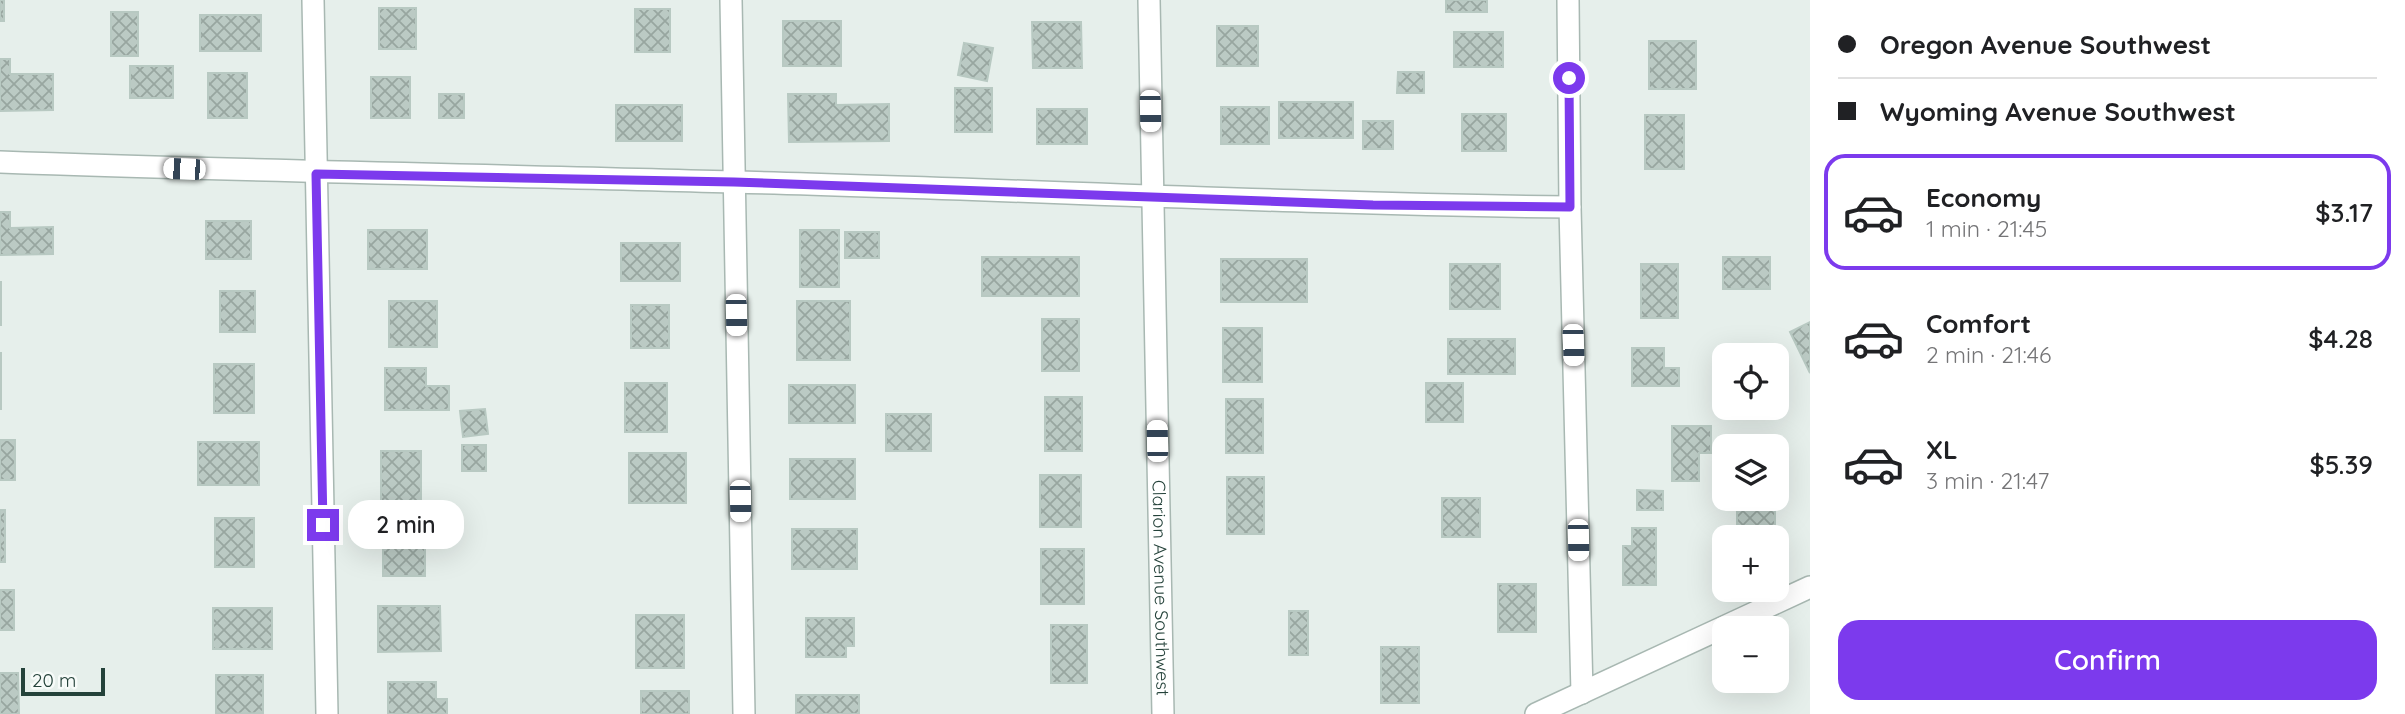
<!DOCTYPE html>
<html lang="en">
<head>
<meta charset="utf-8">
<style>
	:root { --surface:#fff; --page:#f6f6f6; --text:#202124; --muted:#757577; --line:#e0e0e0; --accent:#7c3aed }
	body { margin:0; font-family:Quicksand,sans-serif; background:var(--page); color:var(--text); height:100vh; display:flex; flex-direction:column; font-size:26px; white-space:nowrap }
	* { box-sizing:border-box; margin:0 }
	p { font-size:23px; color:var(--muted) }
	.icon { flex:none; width:38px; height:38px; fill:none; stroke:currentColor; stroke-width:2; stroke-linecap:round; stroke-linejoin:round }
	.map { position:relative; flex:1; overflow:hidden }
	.drawer { display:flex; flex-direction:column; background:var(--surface); width:595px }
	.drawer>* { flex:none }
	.hud { display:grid; align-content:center; height:154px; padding:0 28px; background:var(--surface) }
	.fabs { position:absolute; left:1712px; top:343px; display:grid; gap:14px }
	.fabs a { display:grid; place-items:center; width:77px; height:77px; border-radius:14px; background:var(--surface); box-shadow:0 7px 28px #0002; font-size:35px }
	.scale { position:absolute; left:21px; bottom:18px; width:84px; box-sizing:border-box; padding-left:7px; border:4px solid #24423a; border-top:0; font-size:19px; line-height:24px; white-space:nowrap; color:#24423a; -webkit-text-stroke:5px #f7fbf9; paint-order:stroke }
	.end { position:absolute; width:32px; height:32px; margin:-16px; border:9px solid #7c3aed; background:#fff; box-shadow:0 0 0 4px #fff }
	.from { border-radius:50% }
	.bubble { position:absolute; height:49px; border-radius:21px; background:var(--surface); box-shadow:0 7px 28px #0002; font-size:23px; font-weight:600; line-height:49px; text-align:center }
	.car { position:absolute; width:21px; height:42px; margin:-21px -10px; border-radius:9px; box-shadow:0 0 5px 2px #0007; background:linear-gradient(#fff 24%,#345 0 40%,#fff 0 76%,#345 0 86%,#fff 0) }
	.hud b { display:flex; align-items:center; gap:24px; height:66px; font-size:26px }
	.hud b+b { border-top:2px solid var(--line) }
	.hud i { width:18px; height:18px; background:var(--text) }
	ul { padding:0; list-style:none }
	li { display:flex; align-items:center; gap:21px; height:116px; margin:0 14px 10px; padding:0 14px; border:4px solid transparent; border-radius:21px }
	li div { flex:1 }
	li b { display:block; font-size:26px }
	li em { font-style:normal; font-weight:600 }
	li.selected { border-color:var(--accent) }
	li>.icon { width:63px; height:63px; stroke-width:1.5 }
	.action { display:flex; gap:14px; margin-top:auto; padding:14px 28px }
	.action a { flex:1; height:80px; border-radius:21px; background:var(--accent); color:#fff; font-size:28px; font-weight:600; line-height:80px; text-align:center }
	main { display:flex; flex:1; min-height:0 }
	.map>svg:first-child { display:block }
</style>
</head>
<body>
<main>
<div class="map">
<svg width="1810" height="714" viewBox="0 0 1810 714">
	<defs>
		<pattern id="building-cross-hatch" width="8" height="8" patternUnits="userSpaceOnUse" patternTransform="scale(1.75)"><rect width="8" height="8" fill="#bbcac4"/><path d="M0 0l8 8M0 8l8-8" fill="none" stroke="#98a6a0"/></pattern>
	</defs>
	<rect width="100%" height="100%" fill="#e6efeb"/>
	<g fill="url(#building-cross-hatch)" stroke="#b8c9c2" stroke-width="2">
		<rect x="0" y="0" width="4" height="21"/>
		<rect x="1446" y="0" width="41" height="12"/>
		<rect x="379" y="8" width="37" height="41"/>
		<rect x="635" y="9" width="35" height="43"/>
		<rect x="111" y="12" width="27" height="44"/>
		<rect x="200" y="15" width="61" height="36"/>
		<rect x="783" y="21" width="58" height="45"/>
		<polygon points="1032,22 1081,22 1082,68 1033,68"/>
		<rect x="1217" y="26" width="41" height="40"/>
		<rect x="1454" y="32" width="49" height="35"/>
		<rect x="1649" y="41" width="47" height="48"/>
		<polygon points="964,43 993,48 987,81 958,75"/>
		<polygon points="0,59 10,59 10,74 53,74 53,110 0,111"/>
		<rect x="130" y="66" width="43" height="32"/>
		<polygon points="1398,72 1424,72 1424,93 1397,93"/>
		<rect x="208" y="73" width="39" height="45"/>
		<rect x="371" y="77" width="39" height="41"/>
		<rect x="955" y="88" width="37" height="44"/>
		<rect x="439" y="94" width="25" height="24"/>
		<polygon points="788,94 836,94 836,105 889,104 889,141 789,142"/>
		<rect x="1279" y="102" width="74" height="36"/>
		<rect x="616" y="105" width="66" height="36"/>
		<rect x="1221" y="107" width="48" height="37"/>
		<rect x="1037" y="109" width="50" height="35"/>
		<rect x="1462" y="114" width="44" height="37"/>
		<rect x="1645" y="115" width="39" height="54"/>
		<rect x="1363" y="121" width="30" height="28"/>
		<polygon points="0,212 10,212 10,228 53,227 53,254 0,255"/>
		<rect x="206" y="221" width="45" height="38"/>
		<rect x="368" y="230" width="59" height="39"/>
		<rect x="800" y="230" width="39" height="57"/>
		<rect x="845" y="232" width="34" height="26"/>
		<rect x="621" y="243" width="59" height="38"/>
		<rect x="982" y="257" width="97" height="39"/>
		<rect x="1723" y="257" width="47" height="32"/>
		<rect x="1221" y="259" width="86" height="43"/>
		<rect x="1450" y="264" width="50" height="45"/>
		<rect x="1641" y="264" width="37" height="54"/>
		<rect x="0" y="282" width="1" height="43"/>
		<rect x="220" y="291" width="35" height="41"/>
		<rect x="389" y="301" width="48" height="46"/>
		<rect x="797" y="301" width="53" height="59"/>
		<rect x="631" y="305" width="38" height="43"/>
		<rect x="1042" y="319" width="37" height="52"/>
		<polygon points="1810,322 1810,373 1790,332"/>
		<rect x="1223" y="328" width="39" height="54"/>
		<rect x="1448" y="339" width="67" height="35"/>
		<polygon points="1632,348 1664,348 1664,368 1679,368 1679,386 1632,386"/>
		<rect x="0" y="353" width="1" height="56"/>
		<rect x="214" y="364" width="40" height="49"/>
		<polygon points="385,368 426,368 426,386 449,386 449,410 385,410"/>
		<rect x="625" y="383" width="42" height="49"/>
		<rect x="1426" y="383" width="37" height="39"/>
		<rect x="789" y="385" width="66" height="38"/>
		<rect x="1045" y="397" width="37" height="54"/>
		<rect x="1226" y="399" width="37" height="54"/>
		<polygon points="485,409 488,434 463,437 460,411"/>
		<rect x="886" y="414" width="45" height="37"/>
		<polygon points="1672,426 1711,426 1711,453 1699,453 1699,481 1672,481"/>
		<rect x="0" y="440" width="15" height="40"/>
		<rect x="198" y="442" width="61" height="43"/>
		<rect x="462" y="445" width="24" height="26"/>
		<rect x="381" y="451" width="40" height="56"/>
		<rect x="629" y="453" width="57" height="50"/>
		<rect x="790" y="459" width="65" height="40"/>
		<rect x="1040" y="475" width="41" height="52"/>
		<rect x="1227" y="477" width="37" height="57"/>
		<polygon points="1637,490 1663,491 1663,510 1637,510"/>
		<rect x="1442" y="498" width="38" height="39"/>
		<rect x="1737" y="499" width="38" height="34"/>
		<rect x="0" y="510" width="5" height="52"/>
		<rect x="215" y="518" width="39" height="49"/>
		<rect x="383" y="523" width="42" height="53"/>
		<polygon points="1632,528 1656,528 1656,585 1623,585 1623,546 1632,546"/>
		<rect x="792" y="529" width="65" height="40"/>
		<rect x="1041" y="549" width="43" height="55"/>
		<rect x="1498" y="584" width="38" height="48"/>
		<rect x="0" y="590" width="14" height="40"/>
		<polygon points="378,606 440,606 441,651 378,652"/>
		<rect x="213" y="608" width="59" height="41"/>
		<rect x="1289" y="611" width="19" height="44"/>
		<rect x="636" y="615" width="48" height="53"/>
		<polygon points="806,618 854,618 854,646 846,646 846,657 806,657"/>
		<rect x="1051" y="625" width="36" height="58"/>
		<rect x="1381" y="647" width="38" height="56"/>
		<polygon points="0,673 18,673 19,714 0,714"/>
		<polygon points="216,675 263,675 263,713 216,714"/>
		<polygon points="388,682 436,682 436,699 447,699 447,714 388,714"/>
		<rect x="641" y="691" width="48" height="23"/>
		<rect x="796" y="695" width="63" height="19"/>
	</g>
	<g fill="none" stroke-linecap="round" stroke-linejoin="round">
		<defs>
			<g id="minor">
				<polyline points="313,0 327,714"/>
				<polyline points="731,0 744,714"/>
				<path id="s1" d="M1149 0 1163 714"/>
				<polyline points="1568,0 1570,207 1582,693"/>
				<path d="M0 162C245 171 489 175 734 182 1012 189 1291 204 1570 207"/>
				<polyline points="1536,714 1810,587"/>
			</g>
		</defs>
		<use href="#minor" stroke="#a8b8b2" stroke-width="24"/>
		<use href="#minor" stroke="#fff" stroke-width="21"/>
	</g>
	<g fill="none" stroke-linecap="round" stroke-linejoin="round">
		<polyline stroke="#7c3aed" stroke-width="9" points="323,525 316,174 734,182 1373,205 1570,207 1569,78"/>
	</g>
	<g text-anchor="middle" stroke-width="5" stroke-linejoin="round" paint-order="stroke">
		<g font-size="18" fill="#24423a" stroke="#f7fbf9">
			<text dy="6" stroke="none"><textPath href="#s1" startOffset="588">Clarion Avenue Southwest</textPath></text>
		</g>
	</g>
</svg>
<div class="fabs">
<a><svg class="icon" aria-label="locate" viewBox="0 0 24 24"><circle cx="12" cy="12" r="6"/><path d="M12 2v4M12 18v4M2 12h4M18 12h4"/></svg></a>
<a><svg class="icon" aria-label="layers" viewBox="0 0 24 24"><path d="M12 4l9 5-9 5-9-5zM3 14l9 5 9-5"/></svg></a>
<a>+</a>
<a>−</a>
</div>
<div class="scale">20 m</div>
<i class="end from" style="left:1569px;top:78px"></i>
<i class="end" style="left:323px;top:525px"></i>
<div class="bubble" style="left:348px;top:500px;width:116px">2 min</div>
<i class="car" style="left:1150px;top:111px;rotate:179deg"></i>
<i class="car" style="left:184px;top:169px;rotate:272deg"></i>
<i class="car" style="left:736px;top:315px;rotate:179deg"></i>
<i class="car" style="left:1573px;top:345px;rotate:178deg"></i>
<i class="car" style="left:1157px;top:441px;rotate:359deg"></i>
<i class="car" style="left:740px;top:501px;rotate:179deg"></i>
<i class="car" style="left:1578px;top:540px;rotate:179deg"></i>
</div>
<section class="drawer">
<div class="hud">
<b><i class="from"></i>Oregon Avenue Southwest</b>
<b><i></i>Wyoming Avenue Southwest</b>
</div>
<ul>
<li class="selected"><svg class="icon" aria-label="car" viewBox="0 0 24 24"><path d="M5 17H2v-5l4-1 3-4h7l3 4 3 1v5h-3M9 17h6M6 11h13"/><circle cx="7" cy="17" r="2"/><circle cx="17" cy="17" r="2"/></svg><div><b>Economy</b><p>1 min · 21:45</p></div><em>$3.17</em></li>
<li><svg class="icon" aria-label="car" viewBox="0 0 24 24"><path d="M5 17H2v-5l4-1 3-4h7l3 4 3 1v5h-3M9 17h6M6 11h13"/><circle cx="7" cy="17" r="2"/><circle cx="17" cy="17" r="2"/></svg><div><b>Comfort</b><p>2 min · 21:46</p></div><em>$4.28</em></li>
<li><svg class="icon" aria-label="car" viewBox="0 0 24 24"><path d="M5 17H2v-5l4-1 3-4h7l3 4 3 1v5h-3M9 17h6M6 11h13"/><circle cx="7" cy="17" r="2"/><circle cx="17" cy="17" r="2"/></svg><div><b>XL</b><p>3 min · 21:47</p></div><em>$5.39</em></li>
</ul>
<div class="action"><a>Confirm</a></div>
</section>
</main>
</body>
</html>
